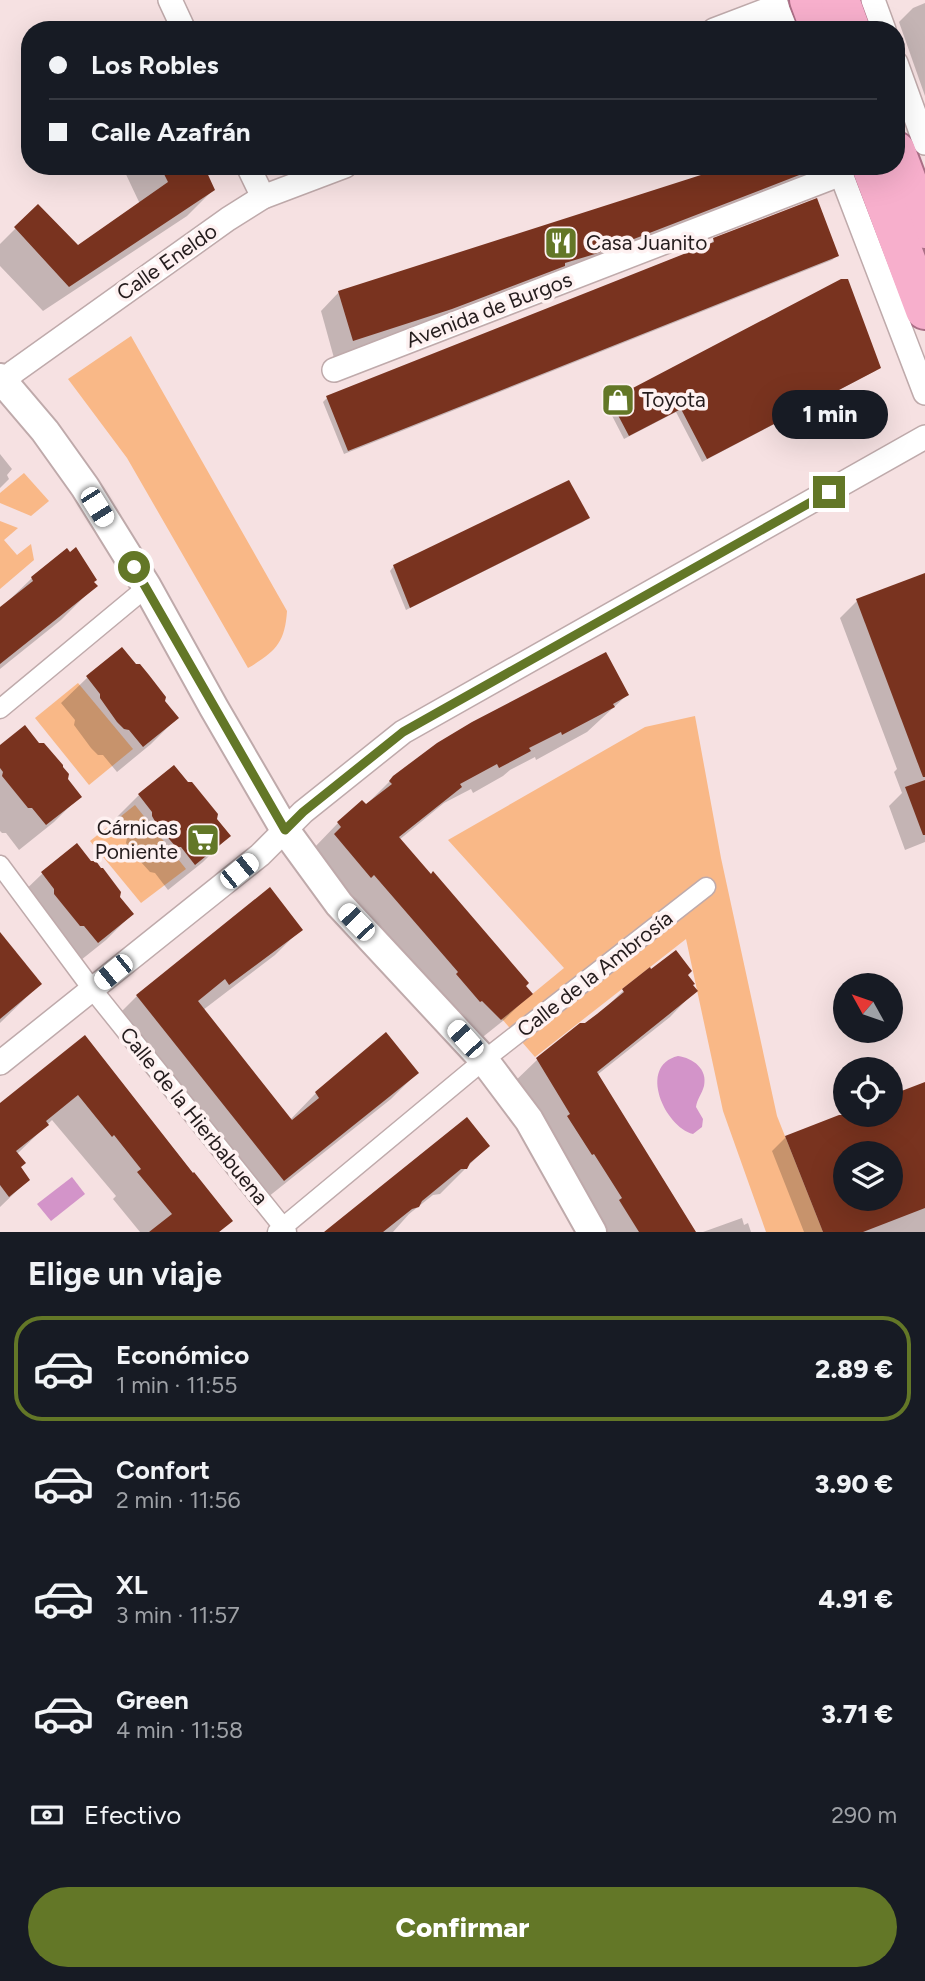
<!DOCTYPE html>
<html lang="es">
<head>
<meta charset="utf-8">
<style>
	:root { --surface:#171b24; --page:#20242c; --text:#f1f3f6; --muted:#9ea1a6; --line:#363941; --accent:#637727 }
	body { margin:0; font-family:Figtree,sans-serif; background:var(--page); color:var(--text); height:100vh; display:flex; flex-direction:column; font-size:26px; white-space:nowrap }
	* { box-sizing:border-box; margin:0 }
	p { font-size:23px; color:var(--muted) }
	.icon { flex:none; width:38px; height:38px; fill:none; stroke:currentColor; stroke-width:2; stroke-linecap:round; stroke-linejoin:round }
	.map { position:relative; height:1232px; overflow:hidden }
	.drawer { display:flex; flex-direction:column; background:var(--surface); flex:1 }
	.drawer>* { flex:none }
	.guide { position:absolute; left:21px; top:21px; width:884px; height:154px; border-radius:28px; box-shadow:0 7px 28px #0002; display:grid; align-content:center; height:154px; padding:0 28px; background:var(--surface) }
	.needle { width:46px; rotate:310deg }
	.tools { position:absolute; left:833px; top:973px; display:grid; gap:14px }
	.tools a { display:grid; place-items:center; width:70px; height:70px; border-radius:50%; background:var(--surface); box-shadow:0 7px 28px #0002; font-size:35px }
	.end { position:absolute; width:32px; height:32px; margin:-16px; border:9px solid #637727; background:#fff; box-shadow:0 0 0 4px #fff }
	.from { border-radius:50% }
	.bubble { position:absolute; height:49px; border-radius:24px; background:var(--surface); box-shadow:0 7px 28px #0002; font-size:23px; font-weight:800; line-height:49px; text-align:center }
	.car { position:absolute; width:21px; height:42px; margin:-21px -10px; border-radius:9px; box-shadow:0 0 5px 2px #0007; background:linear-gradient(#fff 24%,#345 0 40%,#fff 0 76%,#345 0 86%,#fff 0) }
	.guide b { display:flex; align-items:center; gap:24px; height:66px; font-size:26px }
	.guide b+b { border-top:2px solid var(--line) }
	.guide i { width:18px; height:18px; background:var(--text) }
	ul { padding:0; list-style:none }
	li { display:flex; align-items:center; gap:21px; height:105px; margin:0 14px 10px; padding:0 14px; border:4px solid transparent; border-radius:28px }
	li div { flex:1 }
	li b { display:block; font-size:26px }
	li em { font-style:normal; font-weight:800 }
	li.current { border-color:var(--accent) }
	li>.icon { width:63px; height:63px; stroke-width:1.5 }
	h2 { padding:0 28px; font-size:32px; line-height:84px }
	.pay { display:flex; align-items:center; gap:18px; height:77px; padding:0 28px; font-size:26px }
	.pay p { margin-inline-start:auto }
	.button { display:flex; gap:14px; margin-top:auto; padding:14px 28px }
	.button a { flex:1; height:80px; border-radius:42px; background:var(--accent); color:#fff; font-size:28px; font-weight:800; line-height:80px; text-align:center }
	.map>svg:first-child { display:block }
</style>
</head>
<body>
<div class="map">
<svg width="925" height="1232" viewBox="0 0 925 1232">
	<rect width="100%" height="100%" fill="#f6e1e2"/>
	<g fill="#f9b887">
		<path d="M131 336 287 611C285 643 275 652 248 668L127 458 68 379Z"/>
		<polygon points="24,473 49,501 31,516 0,503 0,493"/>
		<polygon points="0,521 18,528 4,540 17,555 31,544 34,560 0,589"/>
		<polygon points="78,683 133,749 89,785 35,718"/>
		<polygon points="695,716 721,858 777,1116 823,1232 766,1232 723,1111 686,939 535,1057 502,1019 564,968 448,840 645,727"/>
		<polygon points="135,805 186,869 141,903 90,841"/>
	</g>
	<g fill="#d394c9">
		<path d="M678 1056C693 1058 708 1069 704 1086 702 1094 697 1099 696 1107L703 1119 702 1127 693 1134C665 1127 637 1066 678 1056Z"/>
		<polygon points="72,1177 85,1194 51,1221 37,1204"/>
	</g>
	<g fill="#0003" fill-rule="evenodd">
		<polygon points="925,3 925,96 899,22 913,8"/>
		<polygon points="122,166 202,166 213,190 187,216 43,311 0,266 0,244 38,206 78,247 140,204"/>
		<polygon points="805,166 807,171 788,189 334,358 321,311 339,292"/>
		<polygon points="714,240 837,256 832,260 344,454 323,402 327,398 710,244"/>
		<polygon points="841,281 879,367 875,371 702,462 676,412 624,439 607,406 611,402"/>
		<polygon points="0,454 12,469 7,475 9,479 0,488"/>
		<polygon points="587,518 583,522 406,610 390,571 394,566"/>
		<polygon points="925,575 925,842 905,850 889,806 902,793 894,772 897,769 840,618 857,601"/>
		<polygon points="32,578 92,582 95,586 61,620 0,669 0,609"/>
		<polygon points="122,649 177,718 151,744 117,772 103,755 98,755 91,748 74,725 75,720 61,703 87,678"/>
		<polygon points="627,695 587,732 536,760 535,757 510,770 503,776 473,793 471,789 444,803 399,840 530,994 504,1020 474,1044 453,1027 313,849 338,823 365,806 394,777"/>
		<polygon points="0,747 66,779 80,796 54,822 19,850 6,833 2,833 0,831"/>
		<polygon points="174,767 229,836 203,862 168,890 155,873 150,872 131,851 126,843 127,838 113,821 139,795"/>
		<polygon points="77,845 132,914 106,940 71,968 54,951 28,920 29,916 16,899 42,874"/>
		<polygon points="301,929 275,955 203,1010 290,1120 316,1093 385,1035 417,1073 391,1099 258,1205 111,1022 137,996"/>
		<polygon points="0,935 40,984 0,1023"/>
		<polygon points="649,969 686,975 695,991 670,1017 597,1075 694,1232 597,1232 511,1085 537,1060 580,1025 585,1025 598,1015 623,991"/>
		<polygon points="85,1038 231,1221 219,1232 140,1232 113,1199 116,1196 52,1120 17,1154 19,1168 28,1180 0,1207 0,1105"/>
		<path d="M925 1083V1232H804L772 1151 786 1137 845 1114 891 1115V1097ZM845 1153H891V1199H845Z"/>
		<polygon points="488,1146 440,1194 433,1195 409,1214 393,1232 328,1232"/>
		<polygon points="742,1218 744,1225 748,1223 751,1232 703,1232"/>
	</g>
	<g fill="#79331f" fill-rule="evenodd">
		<polygon points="160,166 204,166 215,190 69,287 14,227 38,204 78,245 168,182"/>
		<polygon points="729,166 805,166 807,172 595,254 565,263 565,266 452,309 353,341 338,291"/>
		<polygon points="817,198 839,256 348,451 326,396 714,242 713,238"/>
		<polygon points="841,279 848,279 881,368 707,459 681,409 629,436 610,400"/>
		<polygon points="569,480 590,518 410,608 393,565"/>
		<polygon points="76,547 97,580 94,582 98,586 0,664 0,607 33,581 31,577 67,548 70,552"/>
		<polygon points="925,573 925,777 923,777 856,599"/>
		<polygon points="122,647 136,664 140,664 149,675 166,697 165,701 179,718 143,747 129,730 124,729 117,722 100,698 100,694 86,676"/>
		<polygon points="606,652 629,695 613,704 615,707 577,727 562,735 561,732 529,748 531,751 499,768 497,764 460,784 462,787 399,837 431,874 433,871 529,983 526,986 533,994 501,1020 482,1001 480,1002 456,974 458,972 374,875 371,878 334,834 341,827 337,822 362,800 366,804 392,784 389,781 393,776 437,743 472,722"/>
		<polygon points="25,725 39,743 44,743 63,765 63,767 69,774 68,779 82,797 46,825 32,808 28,808 2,776 3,772 0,768 0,745"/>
		<polygon points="174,765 188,782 192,782 218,814 217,819 231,836 195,865 181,847 176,847 157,825 152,816 152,812 138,794"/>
		<polygon points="925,780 925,835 923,835 905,787"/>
		<polygon points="77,843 91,861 96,861 101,868 103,868 121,892 120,897 134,914 98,943 84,926 80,926 54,894 54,889 41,872"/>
		<polygon points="270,887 303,930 229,985 225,979 198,1001 292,1120 319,1098 315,1092 386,1032 419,1073 284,1181 136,995"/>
		<polygon points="0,932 42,984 0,1019"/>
		<polygon points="676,950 692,971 688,975 695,984 693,985 698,991 597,1072 696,1232 639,1232 619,1200 622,1198 594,1154 592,1155 567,1116 570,1114 536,1058 580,1023 585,1023 597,1014 624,992 622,989 650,967 651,969"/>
		<polygon points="85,1035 193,1173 194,1172 233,1221 219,1232 149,1232 172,1214 137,1172 141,1169 114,1135 112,1137 78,1095 46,1121 49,1125 16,1151 26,1163 21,1167 30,1180 9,1197 0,1185 0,1103"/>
		<path d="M925 1082V1208L863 1232H823L785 1136 839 1115H891V1095ZM845 1153H891V1199H845Z"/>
		<polygon points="467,1117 490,1146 470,1163 467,1169 461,1169 422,1201 419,1207 412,1209 383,1232 324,1232"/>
	</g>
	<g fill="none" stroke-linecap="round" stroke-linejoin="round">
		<defs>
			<g id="pedestrian">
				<polyline points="0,709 147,587"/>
				<polyline points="0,865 92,989 287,1232"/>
				<polyline points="277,1232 484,1060 706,887"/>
			</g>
			<g id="minor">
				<polyline points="170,0 184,30"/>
				<polyline points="774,0 786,30"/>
				<polyline points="873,0 884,30"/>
				<polyline points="714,30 777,6"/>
				<polyline points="896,63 925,143"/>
				<polyline points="248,166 263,197"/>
				<polyline points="838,166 925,393"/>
				<polyline points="334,370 841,174"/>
				<polyline points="0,383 15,371 228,219 263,197 345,166"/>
				<polyline points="0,1063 260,855 303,812 403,732 925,437"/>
			</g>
			<polyline id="tertiary" points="0,378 45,431 85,487 147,587 214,708 285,830 339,904 484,1060 529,1120 592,1232"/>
			<g id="trunk">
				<polyline points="809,0 820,30"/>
				<polyline points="840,0 851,30"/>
				<polyline points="896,151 925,229"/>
				<polyline points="871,166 925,310"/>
			</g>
		</defs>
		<use href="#pedestrian" stroke="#bfaaab" stroke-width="21"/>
		<use href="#minor" stroke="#bfaaab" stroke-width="26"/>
		<use href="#tertiary" stroke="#bfaaab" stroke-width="32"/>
		<use href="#trunk" stroke="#ac6f87" stroke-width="42"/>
		<use href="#pedestrian" stroke="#fff" stroke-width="18"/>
		<use href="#minor" stroke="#fff" stroke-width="23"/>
		<use href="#tertiary" stroke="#fff" stroke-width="28"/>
		<use href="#trunk" stroke="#f7afcc" stroke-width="38"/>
	</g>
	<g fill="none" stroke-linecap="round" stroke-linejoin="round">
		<polyline stroke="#637727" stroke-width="9" points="134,567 285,830 303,812 403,732 829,492"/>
	</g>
	<defs>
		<symbol id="restaurant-square" viewBox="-11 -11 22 22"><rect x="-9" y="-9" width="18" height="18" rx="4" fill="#637727" stroke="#fef1f1"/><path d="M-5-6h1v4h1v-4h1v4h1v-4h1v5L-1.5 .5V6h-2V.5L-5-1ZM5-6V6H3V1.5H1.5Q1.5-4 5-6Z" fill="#fff"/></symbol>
		<symbol id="shop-square" viewBox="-11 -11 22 22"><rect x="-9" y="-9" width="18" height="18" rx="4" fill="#637727" stroke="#fef1f1"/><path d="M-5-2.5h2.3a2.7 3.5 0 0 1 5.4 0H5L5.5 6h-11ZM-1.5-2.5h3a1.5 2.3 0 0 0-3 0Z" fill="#fff"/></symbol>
		<symbol id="supermarket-square" viewBox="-11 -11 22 22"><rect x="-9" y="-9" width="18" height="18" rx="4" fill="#637727" stroke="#fef1f1"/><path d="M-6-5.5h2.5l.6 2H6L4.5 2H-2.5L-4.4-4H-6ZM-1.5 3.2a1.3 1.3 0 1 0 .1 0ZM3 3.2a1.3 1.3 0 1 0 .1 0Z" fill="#fff"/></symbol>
	</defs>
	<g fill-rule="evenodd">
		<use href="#restaurant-square" x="542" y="224" width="38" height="38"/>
		<use href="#shop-square" x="599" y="381" width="38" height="38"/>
		<use href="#supermarket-square" x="184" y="821" width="38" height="38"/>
	</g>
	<g text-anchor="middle" stroke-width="7" stroke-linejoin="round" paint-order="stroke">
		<g font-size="21" fill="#241c1d" stroke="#fef1f1" text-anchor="start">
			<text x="586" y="250">Casa Juanito</text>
			<text x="642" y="407">Toyota</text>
			<text x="178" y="835" text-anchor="end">Cárnicas<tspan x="178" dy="24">Poniente</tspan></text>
		</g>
		<g font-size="21" fill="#241c1d" stroke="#fef1f1">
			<text transform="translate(167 262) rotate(-35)" y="7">Calle Eneldo</text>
			<text transform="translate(489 310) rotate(-21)" y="7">Avenida de Burgos</text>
			<text transform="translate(595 974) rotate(-38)" y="7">Calle de la Ambrosía</text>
			<text transform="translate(194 1116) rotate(51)" y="7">Calle de la Hierbabuena</text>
		</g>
	</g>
</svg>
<div class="tools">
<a><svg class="needle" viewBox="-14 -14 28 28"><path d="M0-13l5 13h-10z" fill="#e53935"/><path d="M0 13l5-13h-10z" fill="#9ea1a6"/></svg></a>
<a><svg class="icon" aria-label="locate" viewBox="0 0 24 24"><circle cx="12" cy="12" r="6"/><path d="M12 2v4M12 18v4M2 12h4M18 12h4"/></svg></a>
<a><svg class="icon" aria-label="layers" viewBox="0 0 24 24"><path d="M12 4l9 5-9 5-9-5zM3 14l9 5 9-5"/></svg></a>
</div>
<i class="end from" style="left:134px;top:567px"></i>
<i class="end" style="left:829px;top:492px"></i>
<div class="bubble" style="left:772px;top:390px;width:116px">1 min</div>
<i class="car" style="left:97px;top:507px;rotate:148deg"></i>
<i class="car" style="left:239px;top:871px;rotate:51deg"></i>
<i class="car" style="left:356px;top:922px;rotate:316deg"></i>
<i class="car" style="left:113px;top:972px;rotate:231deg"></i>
<i class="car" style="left:465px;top:1039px;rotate:318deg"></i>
<div class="guide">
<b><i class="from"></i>Los Robles</b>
<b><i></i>Calle Azafrán</b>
</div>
</div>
<section class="drawer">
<h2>Elige un viaje</h2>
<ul>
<li class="current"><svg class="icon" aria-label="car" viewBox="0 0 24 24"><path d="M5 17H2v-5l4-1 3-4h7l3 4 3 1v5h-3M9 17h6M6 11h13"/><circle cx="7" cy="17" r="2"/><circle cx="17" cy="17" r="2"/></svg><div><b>Económico</b><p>1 min · 11:55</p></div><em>2.89 €</em></li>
<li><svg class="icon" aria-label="car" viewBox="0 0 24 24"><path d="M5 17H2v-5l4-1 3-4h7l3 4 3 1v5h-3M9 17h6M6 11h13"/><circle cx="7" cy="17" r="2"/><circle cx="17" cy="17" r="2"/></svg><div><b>Confort</b><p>2 min · 11:56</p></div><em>3.90 €</em></li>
<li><svg class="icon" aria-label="car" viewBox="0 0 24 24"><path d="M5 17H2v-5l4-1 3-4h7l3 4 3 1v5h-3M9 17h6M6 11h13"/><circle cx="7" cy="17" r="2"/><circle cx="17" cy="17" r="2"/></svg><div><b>XL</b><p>3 min · 11:57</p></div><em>4.91 €</em></li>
<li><svg class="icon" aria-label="car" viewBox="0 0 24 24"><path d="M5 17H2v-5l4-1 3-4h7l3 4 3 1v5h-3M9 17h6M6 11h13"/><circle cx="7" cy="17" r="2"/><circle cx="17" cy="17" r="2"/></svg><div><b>Green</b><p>4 min · 11:58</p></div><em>3.71 €</em></li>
</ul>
<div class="pay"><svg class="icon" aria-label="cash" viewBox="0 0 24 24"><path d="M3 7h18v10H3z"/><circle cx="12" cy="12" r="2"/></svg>Efectivo<p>290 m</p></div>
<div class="button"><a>Confirmar</a></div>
</section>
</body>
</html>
